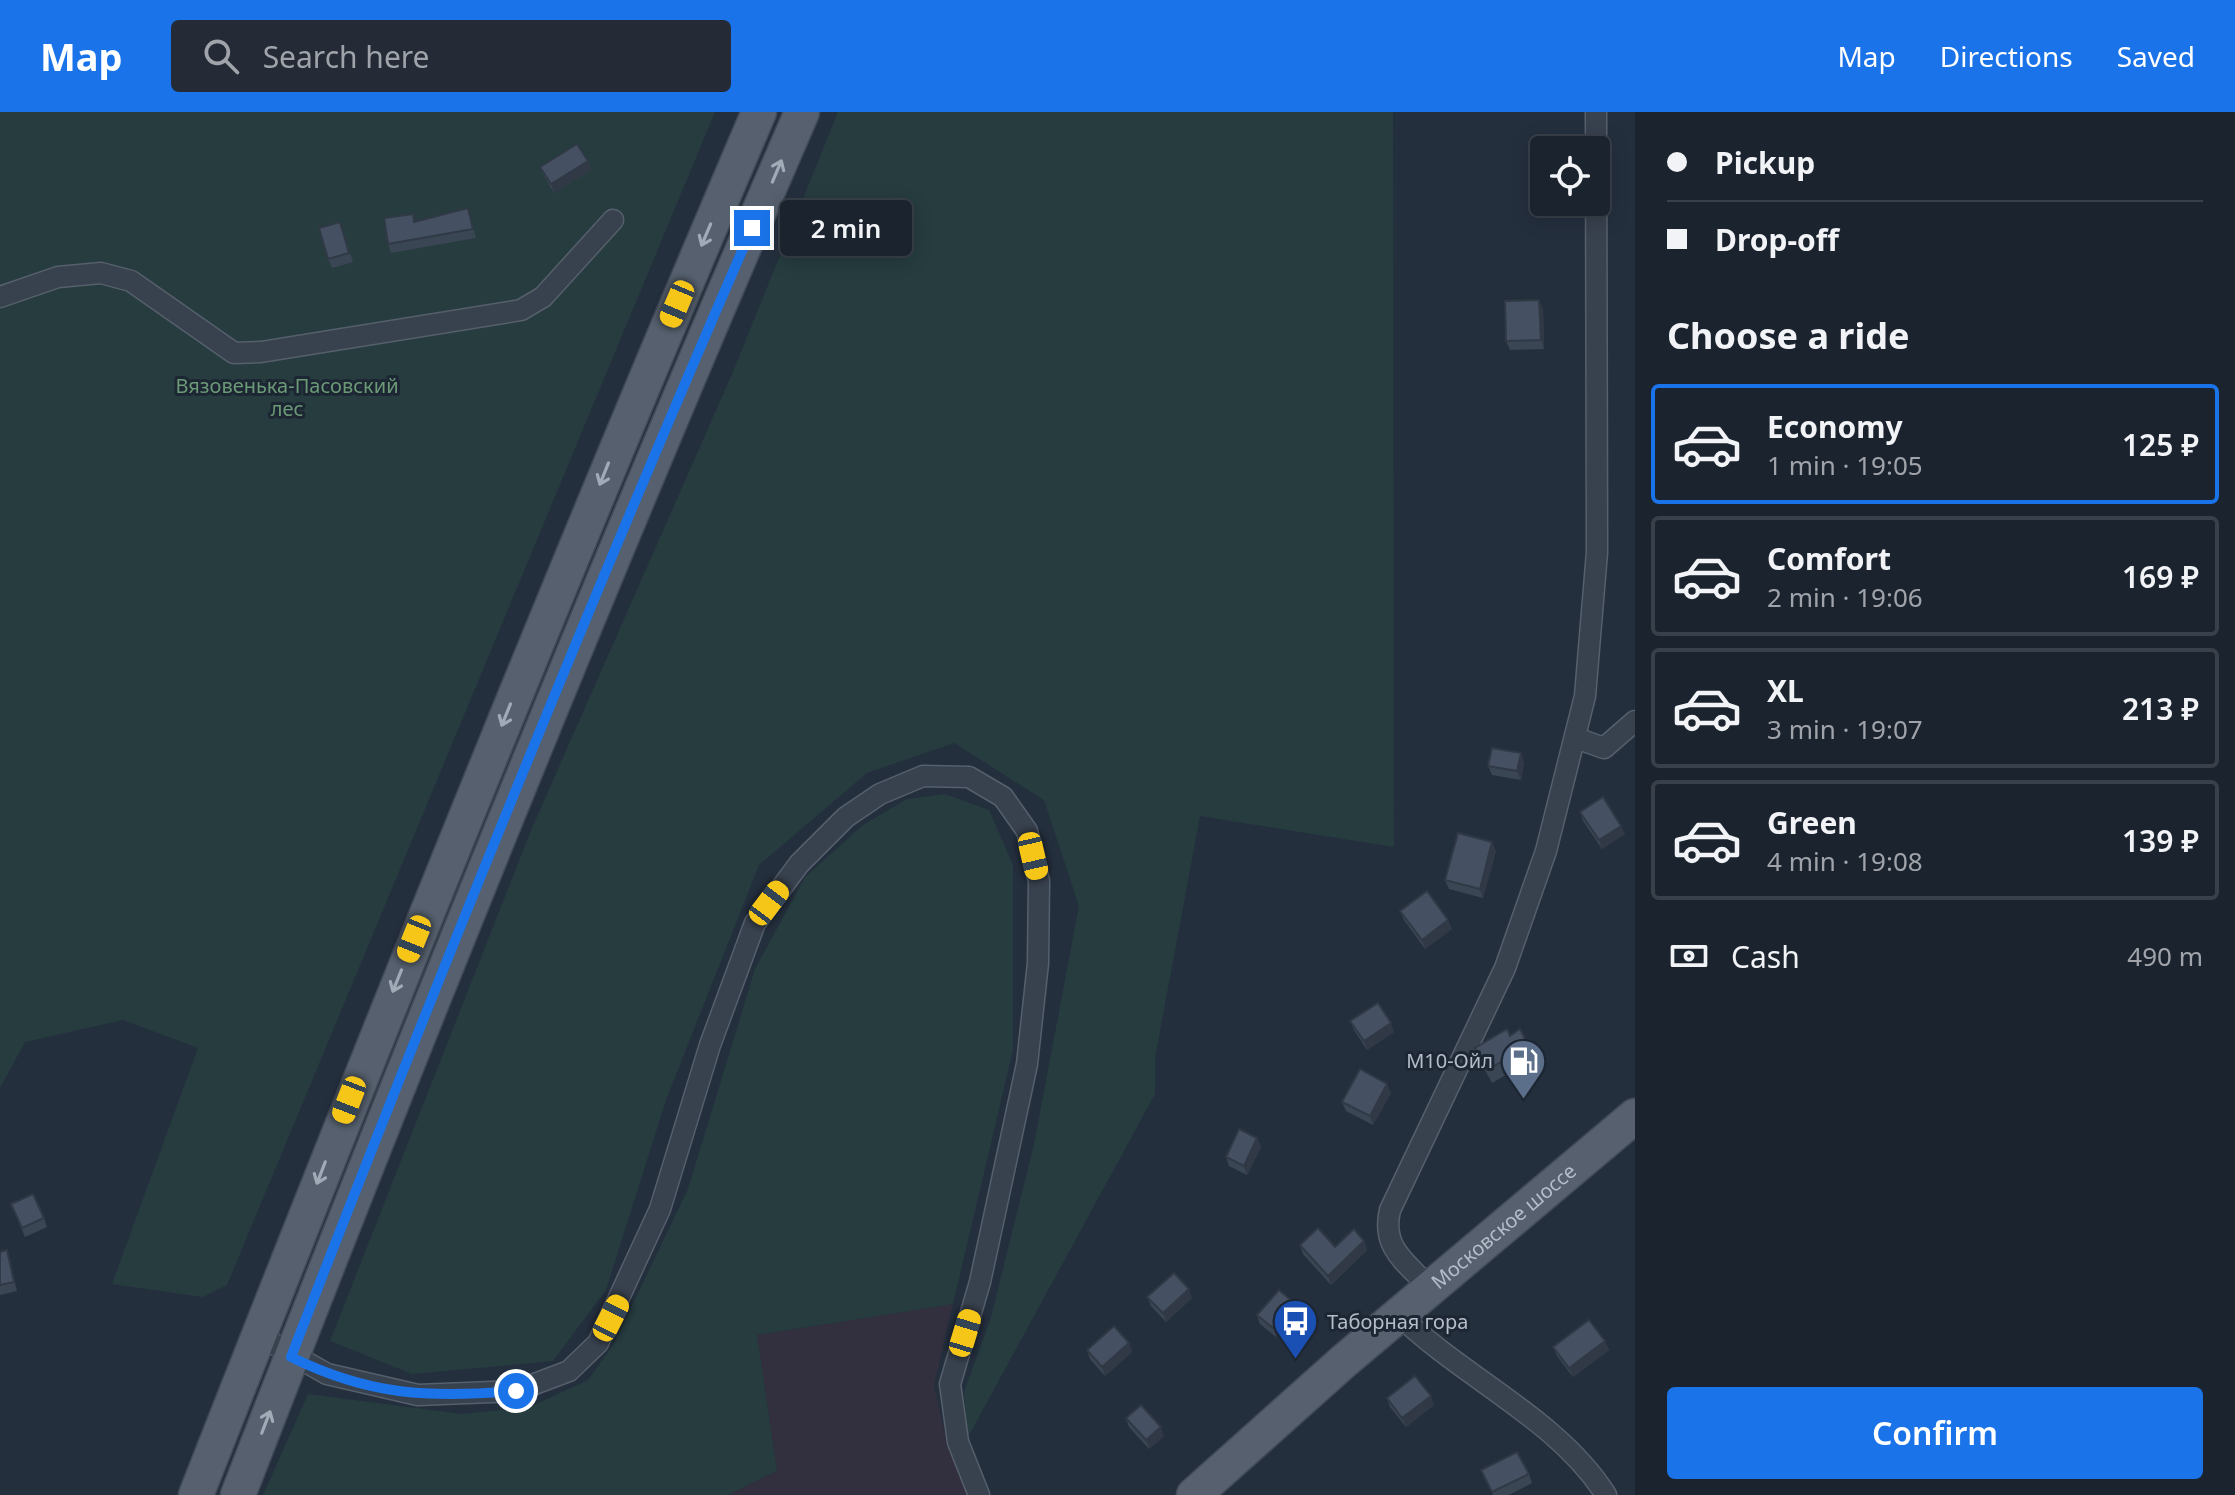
<!DOCTYPE html>
<html lang="en">
<head>
<meta charset="utf-8">
<style>
	:root { --surface:#1b232e; --page:#242b36; --text:#f1f3f6; --muted:#a0a4aa; --line:#39404a; --accent:#1a73e8 }
	body { margin:0; font-family:"Noto Sans",sans-serif; background:var(--page); color:var(--text); height:100vh; display:flex; flex-direction:column; font-size:30px; white-space:nowrap }
	* { box-sizing:border-box; margin:0 }
	p { font-size:26px; color:var(--muted) }
	.icon { flex:none; width:44px; height:44px; fill:none; stroke:currentColor; stroke-width:2; stroke-linecap:round; stroke-linejoin:round }
	.map { position:relative; flex:1; overflow:hidden }
	.sheet { display:flex; flex-direction:column; background:var(--surface); width:600px }
	.sheet>* { flex:none }
	.hud { display:grid; align-content:center; height:176px; padding:0 32px; background:var(--surface) }
	.controls { position:absolute; left:1530px; top:24px; display:grid; gap:16px }
	.controls a { display:grid; place-items:center; width:80px; height:80px; border-radius:8px; background:var(--surface); box-shadow:0 4px 20px #0003,0 0 0 2px var(--line); font-size:40px }
	.end { position:absolute; width:36px; height:36px; margin:-18px; border:10px solid #1a73e8; background:#fff; box-shadow:0 0 0 4px #fff }
	.from { border-radius:50% }
	.bubble { position:absolute; height:56px; border-radius:8px; background:var(--surface); box-shadow:0 4px 20px #0003,0 0 0 2px var(--line); font-size:26px; font-weight:600; line-height:56px; text-align:center }
	.car { position:absolute; width:24px; height:48px; margin:-24px -12px; border-radius:10px; box-shadow:0 0 6px 2px #0007; background:linear-gradient(#f5c518 24%,#345 0 40%,#f5c518 0 76%,#345 0 86%,#f5c518 0) }
	.hud b { display:flex; align-items:center; gap:28px; height:76px; font-size:30px }
	.hud b+b { border-top:2px solid var(--line) }
	.hud i { width:20px; height:20px; background:var(--text) }
	ul { padding:0; list-style:none }
	li { display:flex; align-items:center; gap:24px; height:120px; margin:0 16px 12px; padding:0 16px; border:4px solid var(--line); border-radius:8px }
	li div { flex:1 }
	li b { display:block; font-size:30px }
	li em { font-style:normal; font-weight:600 }
	li.current { border-color:var(--accent) }
	li>.icon { width:72px; height:72px; stroke-width:1.5 }
	h2 { padding:0 32px; font-size:36px; line-height:96px }
	.pay { display:flex; align-items:center; gap:20px; height:88px; padding:0 32px; font-size:30px }
	.pay p { margin-inline-start:auto }
	.cta { display:flex; gap:16px; margin-top:auto; padding:16px 32px }
	.cta a { flex:1; height:92px; border-radius:8px; background:var(--accent); color:#fff; font-size:32px; font-weight:600; line-height:92px; text-align:center }
	header { display:flex; align-items:center; gap:48px; box-sizing:border-box; height:112px; padding:0 40px; background:var(--accent); color:#fff }
	header strong { font-size:38px }
	nav { display:flex; gap:44px; margin-inline-start:auto; font-size:28px }
	.search { width:560px; height:72px; background:var(--page); display:flex; align-items:center; gap:20px; box-sizing:border-box; padding:0 28px; border-radius:8px; color:var(--muted); font-size:30px }
	main { display:flex; flex:1; min-height:0 }
	.map>svg:first-child { display:block }
</style>
</head>
<body>
<header>
<strong>Map</strong>
<div class="search"><svg class="icon" aria-label="search" viewBox="0 0 24 24"><circle cx="10" cy="10" r="6"/><path d="M15 15l6 6"/></svg>Search here</div>
<nav><a>Map</a><a>Directions</a><a>Saved</a></nav>
</header>
<main>
<div class="map">
<svg width="1635" height="1383" viewBox="0 0 1635 1383">
	<rect width="100%" height="100%" fill="#242f3e"/>
	<polygon fill="#32303f" points="953,1192 934,1273 947,1331 967,1383 728,1383 777,1359 757,1223"/>
	<g fill="#263c3f">
		<polygon points="0,0 715,0 227,1173 203,1185 112,1172 198,936 123,908 25,930 0,976"/>
		<polygon points="838,0 1393,0 1394,735 1200,704 1155,946 1155,982 967,1327 964,1280 991,1205 1034,1032 1079,794 1044,688 954,631 867,661 759,753 666,988 606,1178 553,1249 412,1262 330,1229 532,716 732,262"/>
		<polygon points="945,682 989,698 1013,753 1013,938 953,1192 757,1223 777,1359 728,1383 263,1383 308,1282 462,1302 530,1295 588,1268 613,1233 688,1077 755,857 805,765 863,713 907,687"/>
	</g>
	<g fill="none" stroke-linecap="round" stroke-linejoin="round">
		<defs>
			<g id="street">
				<polyline points="0,185 58,165 101,161 131,169 234,241 261,240 521,198 543,185 613,108"/>
				<polyline points="1576,626 1604,636 1635,609"/>
				<path d="M1430 1176C1406 1150 1381 1136 1390 1098L1505 856 1546 739 1585 584 1597 440 1596 0"/>
				<path d="M1399 1203C1462 1265 1558 1307 1606 1383"/>
				<polyline points="258,1223 327,1262 418,1283 516,1279 569,1259 598,1231 660,1097 710,933 755,811 799,752 846,705 880,682 923,664 969,665 1003,685 1027,719 1039,769 1038,851 1027,952 980,1170 950,1272 958,1330 979,1383"/>
			</g>
			<g id="primary">
				<path d="M196 1383C378 920 563 458 759 0"/>
				<path d="M238 1383C418 918 604 457 802 0"/>
				<path id="s1" d="M1194 1383 1344 1249 1635 1004"/>
			</g>
		</defs>
		<use href="#street" stroke="#565f6c" stroke-width="23"/>
		<use href="#primary" stroke="#414a57" stroke-width="37"/>
		<use href="#street" stroke="#38414e" stroke-width="20"/>
		<use href="#primary" stroke="#56606e" stroke-width="34"/>
	</g>
	<g fill="#3b4654">
		<polygon points="588,49 591,58 554,81 544,64 540,55"/>
		<polygon points="468,96 476,126 391,141 388,132 416,109"/>
		<polygon points="340,110 353,150 332,156 328,147"/>
		<polygon points="1543,197 1544,237 1510,238 1506,229"/>
		<polygon points="1524,650 1521,668 1492,663 1488,654"/>
		<polygon points="1580,700 1625,722 1602,737 1583,709"/>
		<polygon points="1496,739 1483,786 1449,777 1445,768"/>
		<polygon points="1400,799 1448,808 1452,817 1425,837 1404,808"/>
		<polygon points="1350,909 1394,920 1367,938 1354,918"/>
		<polygon points="1510,924 1529,934 1534,947 1492,971 1480,949 1475,936"/>
		<polygon points="1391,981 1373,1013 1346,999 1342,990"/>
		<polygon points="1257,1026 1261,1035 1247,1063 1229,1054 1226,1045"/>
		<polygon points="11,1092 44,1106 47,1115 25,1125"/>
		<polygon points="1364,1129 1367,1138 1331,1173 1303,1142 1300,1133 1335,1135"/>
		<polygon points="0,1140 10,1147 17,1179 0,1183"/>
		<polygon points="1147,1185 1192,1186 1166,1210 1151,1194"/>
		<polygon points="1298,1200 1276,1225 1260,1212 1257,1203"/>
		<polygon points="1605,1229 1609,1238 1573,1265 1557,1244 1553,1235"/>
		<polygon points="1129,1231 1132,1240 1105,1264 1090,1247 1087,1238"/>
		<polygon points="1387,1286 1434,1293 1406,1315 1390,1295"/>
		<polygon points="1126,1306 1164,1324 1149,1337 1129,1315"/>
		<polygon points="1481,1358 1529,1362 1532,1371 1509,1383 1493,1383"/>
	</g>
	<g fill="#303945">
		<polygon points="588,49 591,58 554,81 551,72"/>
		<polygon points="1539,188 1543,197 1544,237 1541,228"/>
		<polygon points="1521,641 1524,650 1521,668 1517,659"/>
		<polygon points="1621,714 1625,722 1602,737 1599,728"/>
		<polygon points="1492,730 1496,739 1483,786 1480,777"/>
		<polygon points="1448,808 1452,817 1425,837 1422,828"/>
		<polygon points="1391,911 1394,920 1367,938 1364,929"/>
		<polygon points="1387,972 1391,981 1373,1013 1370,1004"/>
		<polygon points="1257,1026 1261,1035 1247,1063 1244,1054"/>
		<polygon points="1364,1129 1367,1138 1331,1173 1328,1164"/>
		<polygon points="7,1138 10,1147 17,1179 14,1170"/>
		<polygon points="1189,1177 1192,1186 1166,1210 1163,1201"/>
		<polygon points="1294,1191 1298,1200 1276,1225 1273,1216"/>
		<polygon points="1605,1229 1609,1238 1573,1265 1569,1256"/>
		<polygon points="1129,1231 1132,1240 1105,1264 1102,1255"/>
		<polygon points="1431,1284 1434,1293 1406,1315 1402,1306"/>
		<polygon points="1161,1315 1164,1324 1149,1337 1146,1328"/>
	</g>
	<g fill="#455162" stroke="#303945" stroke-width="2">
		<polygon points="577,32 588,49 551,72 540,55"/>
		<polygon points="468,96 473,117 388,132 384,106 413,102 414,110"/>
		<polygon points="340,110 349,141 328,147 319,116"/>
		<polygon points="1539,188 1541,228 1506,229 1505,189"/>
		<polygon points="1492,636 1521,641 1517,659 1488,654"/>
		<polygon points="1603,685 1621,714 1599,728 1580,700"/>
		<polygon points="1458,721 1492,730 1480,777 1445,768"/>
		<polygon points="1427,779 1448,808 1422,828 1400,799"/>
		<polygon points="1378,891 1391,911 1364,929 1350,909"/>
		<polygon points="1507,917 1510,924 1520,917 1529,934 1487,958 1475,936"/>
		<polygon points="1360,957 1387,972 1370,1004 1342,990"/>
		<polygon points="1239,1017 1257,1026 1244,1054 1226,1045"/>
		<polygon points="33,1082 44,1106 22,1116 11,1092"/>
		<polygon points="1318,1116 1335,1135 1354,1117 1364,1129 1328,1164 1300,1133"/>
		<polygon points="7,1138 14,1170 0,1173 0,1140"/>
		<polygon points="1174,1161 1189,1177 1163,1201 1147,1185"/>
		<polygon points="1279,1178 1294,1191 1273,1216 1257,1203"/>
		<polygon points="1589,1208 1605,1229 1569,1256 1553,1235"/>
		<polygon points="1114,1214 1129,1231 1102,1255 1087,1238"/>
		<polygon points="1415,1264 1431,1284 1402,1306 1387,1286"/>
		<polygon points="1141,1293 1161,1315 1146,1328 1126,1306"/>
		<polygon points="1517,1340 1529,1362 1492,1380 1481,1358"/>
	</g>
	<defs><path id="oneway-shaft" d="M-6 0H5M1.5-3L5.5 0L1.5 3" fill="none" stroke-width="1.6" stroke-linecap="round" stroke-linejoin="round" transform="scale(2)"/></defs>
	<g stroke="#a1aab7">
		<use href="#oneway-shaft" transform="translate(777 59) rotate(-67)"/>
		<use href="#oneway-shaft" transform="translate(706 123) rotate(113)"/>
		<use href="#oneway-shaft" transform="translate(604 362) rotate(112)"/>
		<use href="#oneway-shaft" transform="translate(506 603) rotate(112)"/>
		<use href="#oneway-shaft" transform="translate(397 869) rotate(112)"/>
		<use href="#oneway-shaft" transform="translate(321 1061) rotate(111)"/>
		<use href="#oneway-shaft" transform="translate(266 1310) rotate(-69)"/>
	</g>
	<g fill="none" stroke-linecap="round" stroke-linejoin="round">
		<path stroke="#1a73e8" stroke-width="10" d="M516 1279C430 1286 370 1284 291 1245 438 865 590 488 752 116"/>
	</g>
	<defs>
		<symbol id="fuel-pin" viewBox="-11 -11 22 30"><path d="M0 17L-7.5 6A9.5 9.5 0 1 1 7.5 6Z" fill="#5c6f8a" stroke="#1d2633"/><path d="M-5.5-6h7V0h2V4h1.3V-2.5L3-4.5l.8-.8L6-3V5H2.5V1h-1V6h-7ZM-4.2-4.7v3.2H.2V-4.7Z" fill="#fff"/></symbol>
		<symbol id="bus-pin" viewBox="-11 -11 22 30"><path d="M0 17L-7.5 6A9.5 9.5 0 1 1 7.5 6Z" fill="#1a4fb4" stroke="#1d2633"/><path d="M-5-6H5V4H4V6H2V4H-2V6H-4V4H-5ZM-3.5-4V0h7V-4ZM-3.5 1.2v1.5H-2V1.2ZM2 1.2v1.5H3.5V1.2Z" fill="#fff"/></symbol>
	</defs>
	<g fill-rule="evenodd">
		<use href="#fuel-pin" x="1498" y="924" width="51" height="69"/>
		<use href="#bus-pin" x="1270" y="1184" width="51" height="69"/>
	</g>
	<g text-anchor="middle" stroke-width="6" stroke-linejoin="round" paint-order="stroke">
		<g font-size="20" fill="#6b9a76" stroke="#1d2633">
			<text x="287" y="281">Вязовенька-Пасовский<tspan x="287" dy="23">лес</tspan></text>
		</g>
		<g font-size="20" fill="#b4bcc9" stroke="#1d2633" text-anchor="end">
			<text x="1493" y="956">М10-Ойл</text>
			<text x="1327" y="1217" text-anchor="start">Таборная гора</text>
		</g>
		<g font-size="20" fill="#b4bcc9" stroke="#1d2633">
			<text dy="7" stroke="none"><textPath href="#s1" startOffset="410">Московское шоссе</textPath></text>
		</g>
	</g>
</svg>
<div class="controls">
<a><svg class="icon" aria-label="locate" viewBox="0 0 24 24"><circle cx="12" cy="12" r="6"/><path d="M12 2v4M12 18v4M2 12h4M18 12h4"/></svg></a>
</div>
<i class="end from" style="left:516px;top:1279px"></i>
<i class="end" style="left:752px;top:116px"></i>
<div class="bubble" style="left:780px;top:88px;width:132px">2 min</div>
<i class="car" style="left:677px;top:192px;rotate:203deg"></i>
<i class="car" style="left:1033px;top:744px;rotate:167deg"></i>
<i class="car" style="left:769px;top:791px;rotate:37deg"></i>
<i class="car" style="left:414px;top:827px;rotate:202deg"></i>
<i class="car" style="left:349px;top:988px;rotate:201deg"></i>
<i class="car" style="left:611px;top:1206px;rotate:27deg"></i>
<i class="car" style="left:965px;top:1221px;rotate:17deg"></i>
</div>
<section class="sheet">
<div class="hud">
<b><i class="from"></i>Pickup</b>
<b><i></i>Drop-off</b>
</div>
<h2>Choose a ride</h2>
<ul>
<li class="current"><svg class="icon" aria-label="car" viewBox="0 0 24 24"><path d="M5 17H2v-5l4-1 3-4h7l3 4 3 1v5h-3M9 17h6M6 11h13"/><circle cx="7" cy="17" r="2"/><circle cx="17" cy="17" r="2"/></svg><div><b>Economy</b><p>1 min · 19:05</p></div><em>125 ₽</em></li>
<li><svg class="icon" aria-label="car" viewBox="0 0 24 24"><path d="M5 17H2v-5l4-1 3-4h7l3 4 3 1v5h-3M9 17h6M6 11h13"/><circle cx="7" cy="17" r="2"/><circle cx="17" cy="17" r="2"/></svg><div><b>Comfort</b><p>2 min · 19:06</p></div><em>169 ₽</em></li>
<li><svg class="icon" aria-label="car" viewBox="0 0 24 24"><path d="M5 17H2v-5l4-1 3-4h7l3 4 3 1v5h-3M9 17h6M6 11h13"/><circle cx="7" cy="17" r="2"/><circle cx="17" cy="17" r="2"/></svg><div><b>XL</b><p>3 min · 19:07</p></div><em>213 ₽</em></li>
<li><svg class="icon" aria-label="car" viewBox="0 0 24 24"><path d="M5 17H2v-5l4-1 3-4h7l3 4 3 1v5h-3M9 17h6M6 11h13"/><circle cx="7" cy="17" r="2"/><circle cx="17" cy="17" r="2"/></svg><div><b>Green</b><p>4 min · 19:08</p></div><em>139 ₽</em></li>
</ul>
<div class="pay"><svg class="icon" aria-label="cash" viewBox="0 0 24 24"><path d="M3 7h18v10H3z"/><circle cx="12" cy="12" r="2"/></svg>Cash<p>490 m</p></div>
<div class="cta"><a>Confirm</a></div>
</section>
</main>
</body>
</html>
